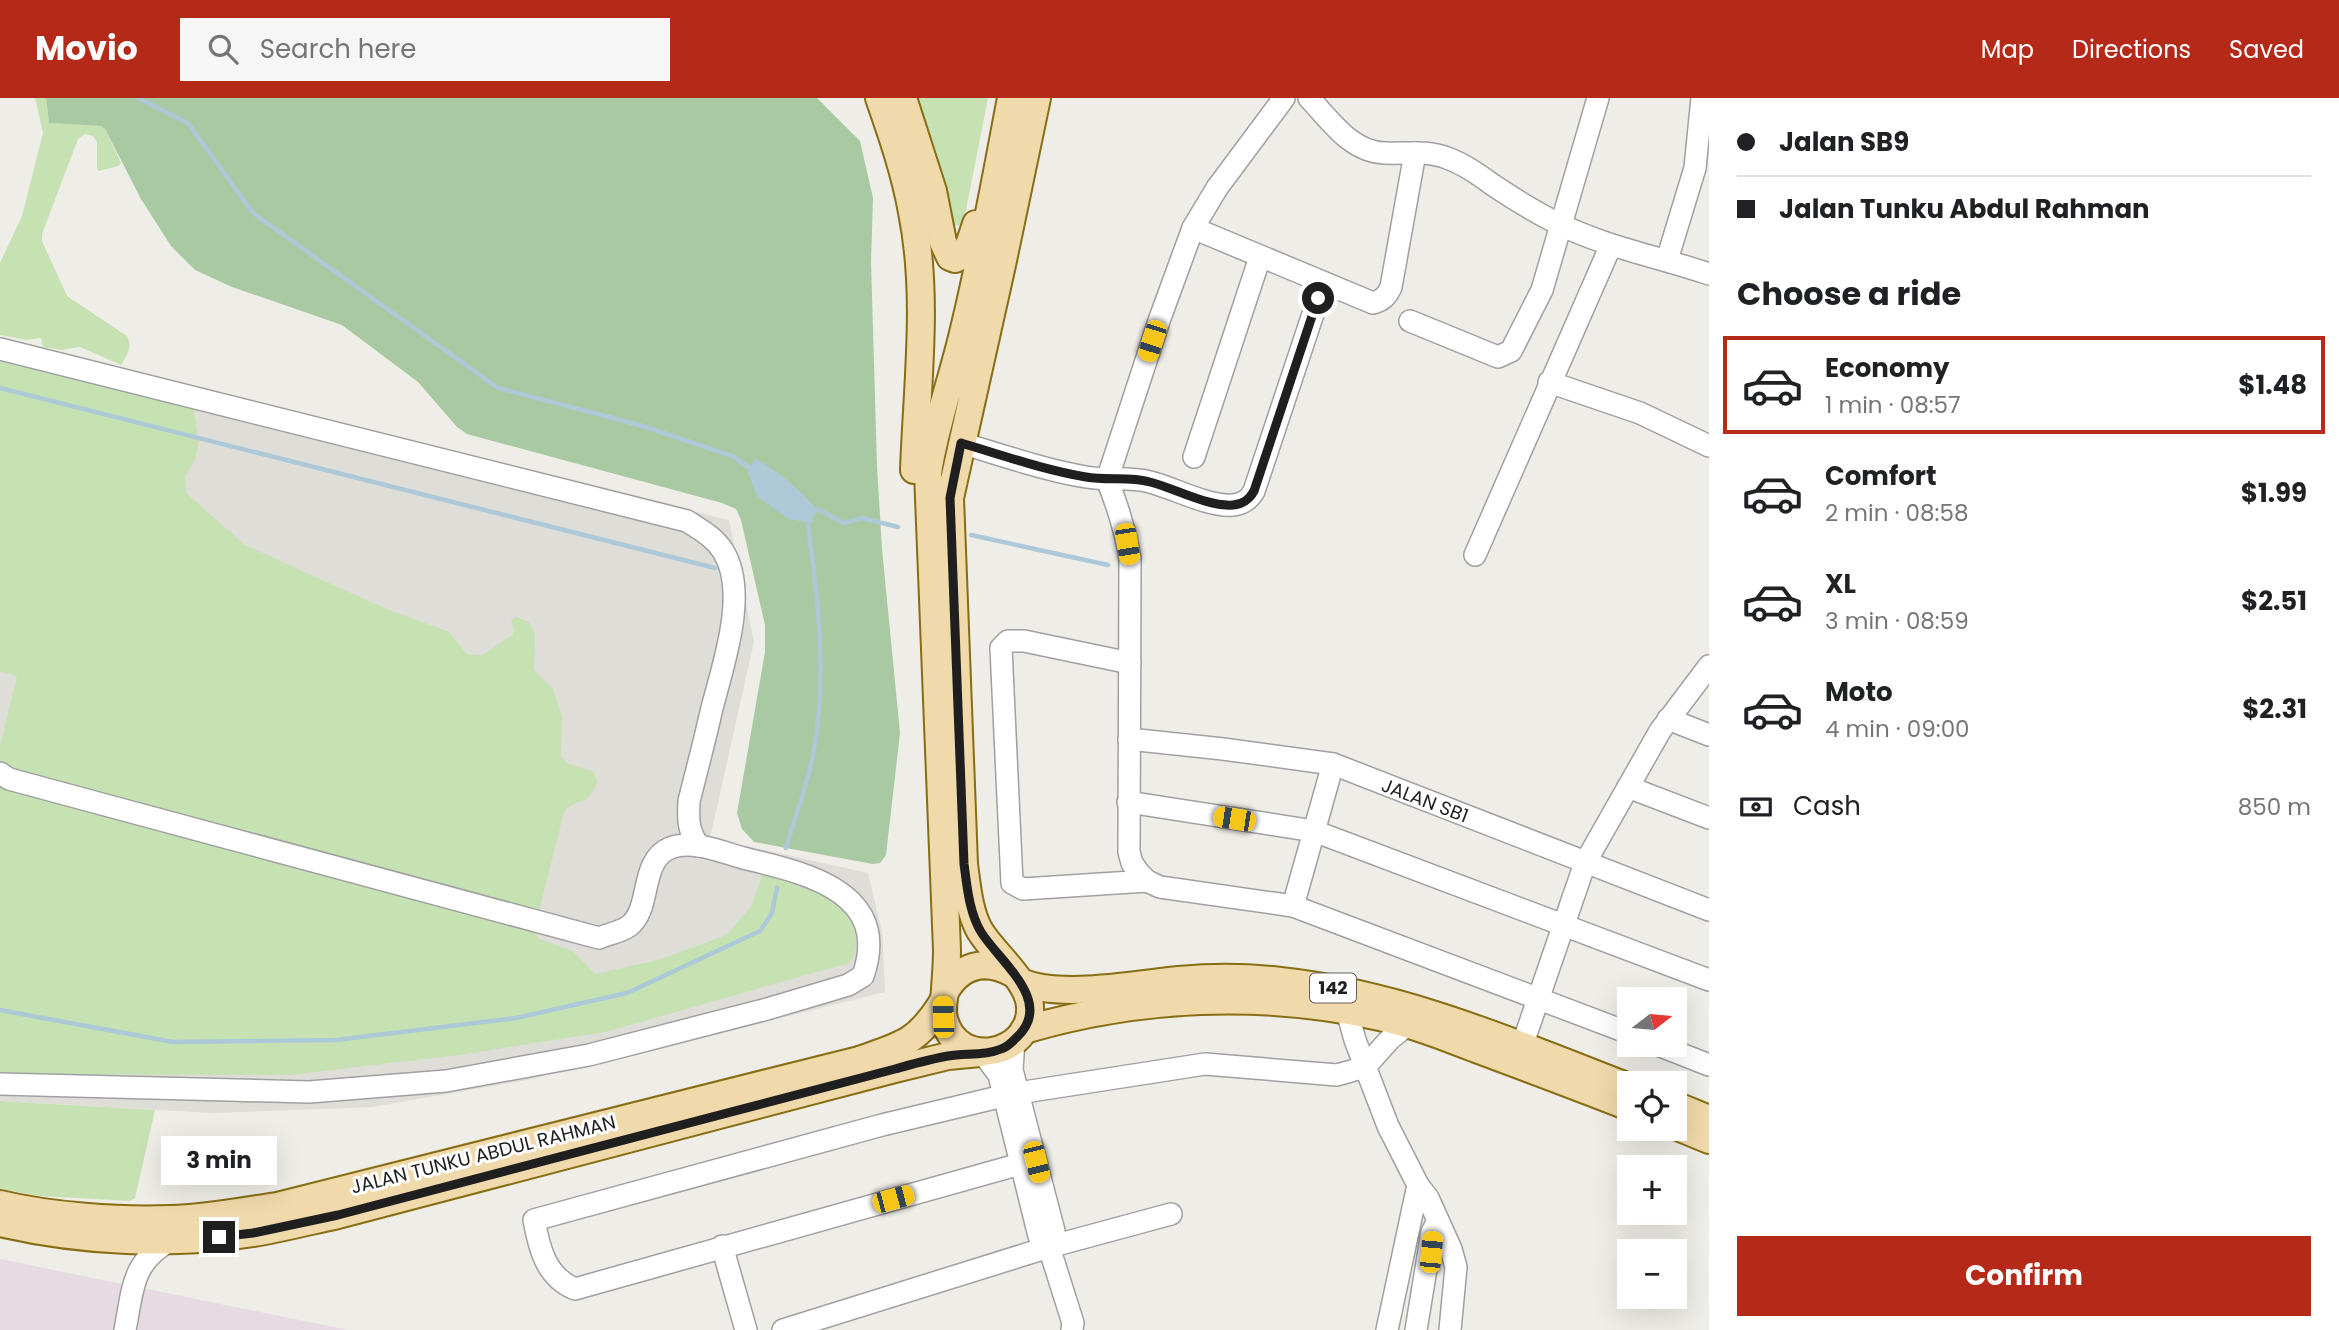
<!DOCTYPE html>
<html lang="en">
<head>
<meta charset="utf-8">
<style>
	:root { --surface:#fff; --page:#f6f6f6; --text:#202124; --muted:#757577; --line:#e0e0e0; --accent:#b52919 }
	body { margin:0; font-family:Poppins,sans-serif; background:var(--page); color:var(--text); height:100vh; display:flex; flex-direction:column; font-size:26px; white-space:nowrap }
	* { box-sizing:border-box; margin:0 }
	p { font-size:23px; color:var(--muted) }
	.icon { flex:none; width:38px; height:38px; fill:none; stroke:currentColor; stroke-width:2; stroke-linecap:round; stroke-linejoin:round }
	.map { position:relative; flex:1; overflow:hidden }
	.details { display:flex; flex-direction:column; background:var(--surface); width:630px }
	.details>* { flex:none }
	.guide { display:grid; align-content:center; height:154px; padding:0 28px; background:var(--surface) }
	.needle { width:46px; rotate:74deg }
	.tools { position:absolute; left:1617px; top:889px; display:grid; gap:14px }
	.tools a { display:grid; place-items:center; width:70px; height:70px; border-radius:0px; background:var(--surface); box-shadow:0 7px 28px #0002; font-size:35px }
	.end { position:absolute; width:32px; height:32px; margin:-16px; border:9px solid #1f1f1f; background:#fff; box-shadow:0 0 0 4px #fff }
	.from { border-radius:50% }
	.bubble { position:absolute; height:49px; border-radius:0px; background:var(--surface); box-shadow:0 7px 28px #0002; font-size:23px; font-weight:700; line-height:49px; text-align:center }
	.car { position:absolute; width:21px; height:42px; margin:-21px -10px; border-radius:9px; box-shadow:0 0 5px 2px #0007; background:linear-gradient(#f5c518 24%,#345 0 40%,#f5c518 0 76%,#345 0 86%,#f5c518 0) }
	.guide b { display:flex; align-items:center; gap:24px; height:66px; font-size:26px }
	.guide b+b { border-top:2px solid var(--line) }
	.guide i { width:18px; height:18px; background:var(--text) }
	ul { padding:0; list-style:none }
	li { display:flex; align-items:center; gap:21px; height:98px; margin:0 14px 10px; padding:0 14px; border:4px solid transparent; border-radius:0px }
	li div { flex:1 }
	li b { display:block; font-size:26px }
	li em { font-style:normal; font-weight:700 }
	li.current { border-color:var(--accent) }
	li>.icon { width:63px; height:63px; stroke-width:1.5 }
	h2 { padding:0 28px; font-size:32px; line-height:84px }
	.pay { display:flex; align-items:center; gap:18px; height:77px; padding:0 28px; font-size:26px }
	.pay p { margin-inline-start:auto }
	.action { display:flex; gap:14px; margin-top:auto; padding:14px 28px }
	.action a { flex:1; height:80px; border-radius:0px; background:var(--accent); color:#fff; font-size:28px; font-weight:700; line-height:80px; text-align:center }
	header { display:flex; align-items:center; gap:42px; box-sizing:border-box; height:98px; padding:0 35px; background:var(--accent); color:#fff }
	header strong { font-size:33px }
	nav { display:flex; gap:38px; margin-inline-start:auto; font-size:24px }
	.search { width:490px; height:63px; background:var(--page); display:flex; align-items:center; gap:18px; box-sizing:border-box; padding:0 24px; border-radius:0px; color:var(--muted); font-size:26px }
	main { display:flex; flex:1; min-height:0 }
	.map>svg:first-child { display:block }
</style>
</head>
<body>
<header>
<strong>Movio</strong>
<div class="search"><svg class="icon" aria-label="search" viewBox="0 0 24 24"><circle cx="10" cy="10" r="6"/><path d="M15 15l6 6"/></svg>Search here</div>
<nav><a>Map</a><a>Directions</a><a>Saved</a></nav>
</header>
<main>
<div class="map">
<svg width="1709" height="1232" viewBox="0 0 1709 1232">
	<rect width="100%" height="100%" fill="#efede7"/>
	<polygon fill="#e7dae3" points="0,1161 348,1232 0,1232"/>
	<polygon fill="#deddd8" points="0,240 729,422 754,544 710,740 868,775 882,833 885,894 527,982 372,1009 213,1015 0,1003"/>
	<g fill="#c6e2b3">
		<path d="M35 0H46L49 25 101 28 105 31 121 65 118 68 99 73 97 71V44L93 38 85 36 78 41 42 136V143L67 198 127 238C133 249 127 257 121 267L80 249 61 252 43 249 41 240 26 242 0 237V165L22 118 43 35Z"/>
		<polygon points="912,0 988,0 966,112 961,127 953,128"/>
		<path d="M0 260 193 309C198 339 204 353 185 378L186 395 245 447 384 510 449 534 467 556 482 557 513 537 514 531 511 523 516 519 529 524 535 537 534 572 553 591 562 618 561 659 569 666 593 673 597 683C588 711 578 697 564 714L534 833 539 841 573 853 595 876 658 862 727 837 752 807 762 778C766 777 769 775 773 775 777 775 829 794 834 798 850 811 866 847 849 865L605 934 459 957 290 977 0 976V648L17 578 0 573Z"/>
		<polygon points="0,1003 155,1012 135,1100 130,1103 41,1098 0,1091"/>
	</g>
	<polygon fill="#a8c9a1" points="46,0 817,0 860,43 873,100 871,164 877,368 882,451 900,635 886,757 880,765 873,766 754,744 742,731 737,715 765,554 765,527 741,422 736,411 722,405 467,336 457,329 418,284 342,227 232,189 195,172 171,148 141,101 105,31 101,28 49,25"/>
	<path fill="#adc9d7" d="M755 360C777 373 798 390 815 409L812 425 788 421 757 398 748 375Z"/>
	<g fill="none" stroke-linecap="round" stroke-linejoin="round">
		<g stroke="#adc9d7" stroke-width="4.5">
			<polyline points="138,0 188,25 253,115 498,290 643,328 732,358 749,369 752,374"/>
			<polyline points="0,290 715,470"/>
			<polyline points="813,415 817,411 844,425 862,420 898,429"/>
			<polyline points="971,437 1108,467"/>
			<path d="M786 750C795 719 807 688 813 657 828 578 818 499 807 420"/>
			<polyline points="0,912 173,944 336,942 516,920 627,895 760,833 772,815 777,790"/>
		</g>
		<defs>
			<g id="minor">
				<path d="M1284 0 1217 90 1193 130 1160 220 1107 382C1118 408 1125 432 1130 460L1129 754 1132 765 1139 775 1147 783 1160 789 1293 808 1629 935"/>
				<path d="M1309 0C1330 22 1351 54 1384 55 1405 56 1427 52 1447 60 1464 66 1479 77 1493 87 1514 101 1535 114 1557 125 1605 149 1659 159 1709 176"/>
				<path d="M1193 130 1373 205C1383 202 1387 198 1391 189L1415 55"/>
				<polyline points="1667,162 1695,70 1702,0"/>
				<polyline points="1410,223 1498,259 1511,253 1542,192 1598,0"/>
				<path d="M0 251 687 423C701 432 714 439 723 453 749 494 723 567 712 610 705 641 697 672 689 703 688 722 688 733 699 748"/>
				<polyline points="1549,284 1640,315 1709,348"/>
				<path d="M961 345C1002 357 1044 372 1086 379 1108 383 1129 378 1150 384 1174 390 1208 409 1233 407 1243 406 1249 402 1254 393L1323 186"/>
				<polyline points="1194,359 1260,159"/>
				<polyline points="1475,457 1611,147"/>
				<polyline points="1130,565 1024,543 1008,543 1001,550 1012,785 1023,791 1147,783"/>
				<polyline points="1668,621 1709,637"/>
				<polyline points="1129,641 1223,651 1333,666 1709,812"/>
				<path d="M0 675 9 681 599 840C608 836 621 834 629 828 652 811 639 763 670 750 692 741 722 754 743 760 805 775 892 793 863 878L848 887 767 911 589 957 446 983 309 994 0 986"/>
				<polyline points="1628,689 1709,720"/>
				<polyline points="1128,704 1314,733 1709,882"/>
				<polyline points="1293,808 1333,666"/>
				<polyline points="1347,913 1355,942 1388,1028 1418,1087 1428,1100 1451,1151 1456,1169 1450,1232"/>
				<polyline points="1014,942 1012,972 1054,1133 1049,1149"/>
				<polyline points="1658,947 1709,967"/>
				<polyline points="1522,948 1585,765 1660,633 1709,568"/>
				<polyline points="982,954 999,977 1039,1138 1049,1149 1073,1225 1072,1232"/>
				<polyline points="1018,995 1205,966 1337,977 1365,969 1390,941 1406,928"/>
				<path d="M1003 998 882 1027 534 1122C539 1150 546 1179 575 1191L1020 1066"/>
				<polyline points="722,1148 746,1232"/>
				<path d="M125 1232C133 1192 131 1164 171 1142"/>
				<polyline points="783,1232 1049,1149 1171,1116"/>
				<polyline points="1387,1232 1418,1087"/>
				<polyline points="1416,1232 1432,1134 1438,1123"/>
			</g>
			<g id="major">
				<path d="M879 0C892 37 905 75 912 114 929 198 917 287 914 372"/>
				<polyline points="903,0 933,93 943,144 950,159 955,161 966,156 976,126"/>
				<path d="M1011 0C996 79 982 158 963 235 952 282 935 327 928 375L947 852C947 865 946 877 945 890 945 900 941 910 944 921 957 973 1033 958 1030 908 1028 882 994 856 980 833 969 814 967 788 964 766L950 400 1002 167 1037 0"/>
				<path d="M1021 884C1060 901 1136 886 1179 882 1212 879 1247 879 1280 883 1403 896 1515 945 1629 989"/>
				<path d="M945 894C960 867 984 860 1012 875"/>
				<path d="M1024 932C1140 898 1262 893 1380 919 1412 926 1445 939 1476 951 1527 970 1578 989 1629 1009"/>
				<polyline points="1675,1007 1709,1021"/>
				<polyline points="1675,1028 1709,1042"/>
				<path d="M0 1106C50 1118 119 1123 171 1121 206 1120 242 1113 277 1108L859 962C902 947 917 945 942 905"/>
				<path d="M0 1125C82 1144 171 1148 254 1135 282 1130 310 1123 338 1117L895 971 948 958 980 955"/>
			</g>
		</defs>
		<use href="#minor" stroke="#a0a0a0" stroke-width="24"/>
		<use href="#major" stroke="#876d13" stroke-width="30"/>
		<use href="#minor" stroke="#fff" stroke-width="21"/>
		<use href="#major" stroke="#f0d9aa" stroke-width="26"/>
	</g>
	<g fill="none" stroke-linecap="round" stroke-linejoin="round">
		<path stroke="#1f1f1f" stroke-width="9" d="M219 1139 253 1135 338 1117 895 971C913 966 930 961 948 958 965 955 985 958 1001 951 1008 949 1013 943 1018 938 1054 903 999 863 981 834 969 814 967 788 964 766L950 400 961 345C1002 357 1044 372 1086 379 1108 383 1129 378 1150 384 1174 390 1208 409 1233 407 1243 406 1249 402 1254 393L1318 200"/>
	</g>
	<g text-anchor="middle" stroke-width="6" stroke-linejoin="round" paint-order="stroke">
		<rect fill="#fff" stroke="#626262" stroke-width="2" x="1310" y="875.5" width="46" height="29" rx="5"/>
		<g font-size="18" font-weight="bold" fill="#1f1f1f">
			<text x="1333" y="896">142</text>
		</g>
		<g font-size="19" fill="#1f1f1f" stroke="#fff">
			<text transform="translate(1425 702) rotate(21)" y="7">JALAN SB1</text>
			<text transform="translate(483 1056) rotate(-14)" y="7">JALAN TUNKU ABDUL RAHMAN</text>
		</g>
	</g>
</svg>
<div class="tools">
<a><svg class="needle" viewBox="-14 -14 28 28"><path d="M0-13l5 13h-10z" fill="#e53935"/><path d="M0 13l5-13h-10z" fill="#757577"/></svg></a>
<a><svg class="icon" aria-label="locate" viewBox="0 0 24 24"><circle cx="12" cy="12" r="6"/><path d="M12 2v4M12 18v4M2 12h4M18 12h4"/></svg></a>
<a>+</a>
<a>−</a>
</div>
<i class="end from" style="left:1318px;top:200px"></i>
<i class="end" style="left:219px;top:1139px"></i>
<div class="bubble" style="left:161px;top:1038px;width:116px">3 min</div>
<i class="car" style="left:1152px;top:243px;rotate:198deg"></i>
<i class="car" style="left:1127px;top:446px;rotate:171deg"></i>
<i class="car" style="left:1234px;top:721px;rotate:279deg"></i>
<i class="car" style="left:943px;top:919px;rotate:358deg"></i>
<i class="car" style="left:1036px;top:1064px;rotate:166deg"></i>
<i class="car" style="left:893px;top:1101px;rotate:75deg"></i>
<i class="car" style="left:1431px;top:1154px;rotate:5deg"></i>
</div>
<section class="details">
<div class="guide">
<b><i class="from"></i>Jalan SB9</b>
<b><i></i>Jalan Tunku Abdul Rahman</b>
</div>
<h2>Choose a ride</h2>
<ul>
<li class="current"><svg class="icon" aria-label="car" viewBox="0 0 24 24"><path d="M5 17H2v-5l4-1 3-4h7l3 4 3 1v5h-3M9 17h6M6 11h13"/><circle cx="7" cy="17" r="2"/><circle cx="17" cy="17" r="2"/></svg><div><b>Economy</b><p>1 min · 08:57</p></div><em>$1.48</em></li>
<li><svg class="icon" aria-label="car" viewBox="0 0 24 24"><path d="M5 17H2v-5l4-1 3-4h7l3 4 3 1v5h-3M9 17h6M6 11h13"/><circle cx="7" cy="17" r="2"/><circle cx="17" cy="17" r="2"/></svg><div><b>Comfort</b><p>2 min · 08:58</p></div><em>$1.99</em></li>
<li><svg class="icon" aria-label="car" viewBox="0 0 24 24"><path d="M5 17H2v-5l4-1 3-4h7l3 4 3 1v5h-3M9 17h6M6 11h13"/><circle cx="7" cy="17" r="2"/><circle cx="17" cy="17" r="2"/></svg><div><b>XL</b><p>3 min · 08:59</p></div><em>$2.51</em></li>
<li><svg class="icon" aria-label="car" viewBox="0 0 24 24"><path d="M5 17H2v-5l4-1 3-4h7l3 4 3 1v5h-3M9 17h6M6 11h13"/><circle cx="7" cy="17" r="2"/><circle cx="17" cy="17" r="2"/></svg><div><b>Moto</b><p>4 min · 09:00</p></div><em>$2.31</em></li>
</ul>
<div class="pay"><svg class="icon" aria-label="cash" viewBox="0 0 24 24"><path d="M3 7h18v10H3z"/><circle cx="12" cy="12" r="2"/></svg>Cash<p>850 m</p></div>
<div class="action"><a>Confirm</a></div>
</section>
</main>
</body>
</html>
